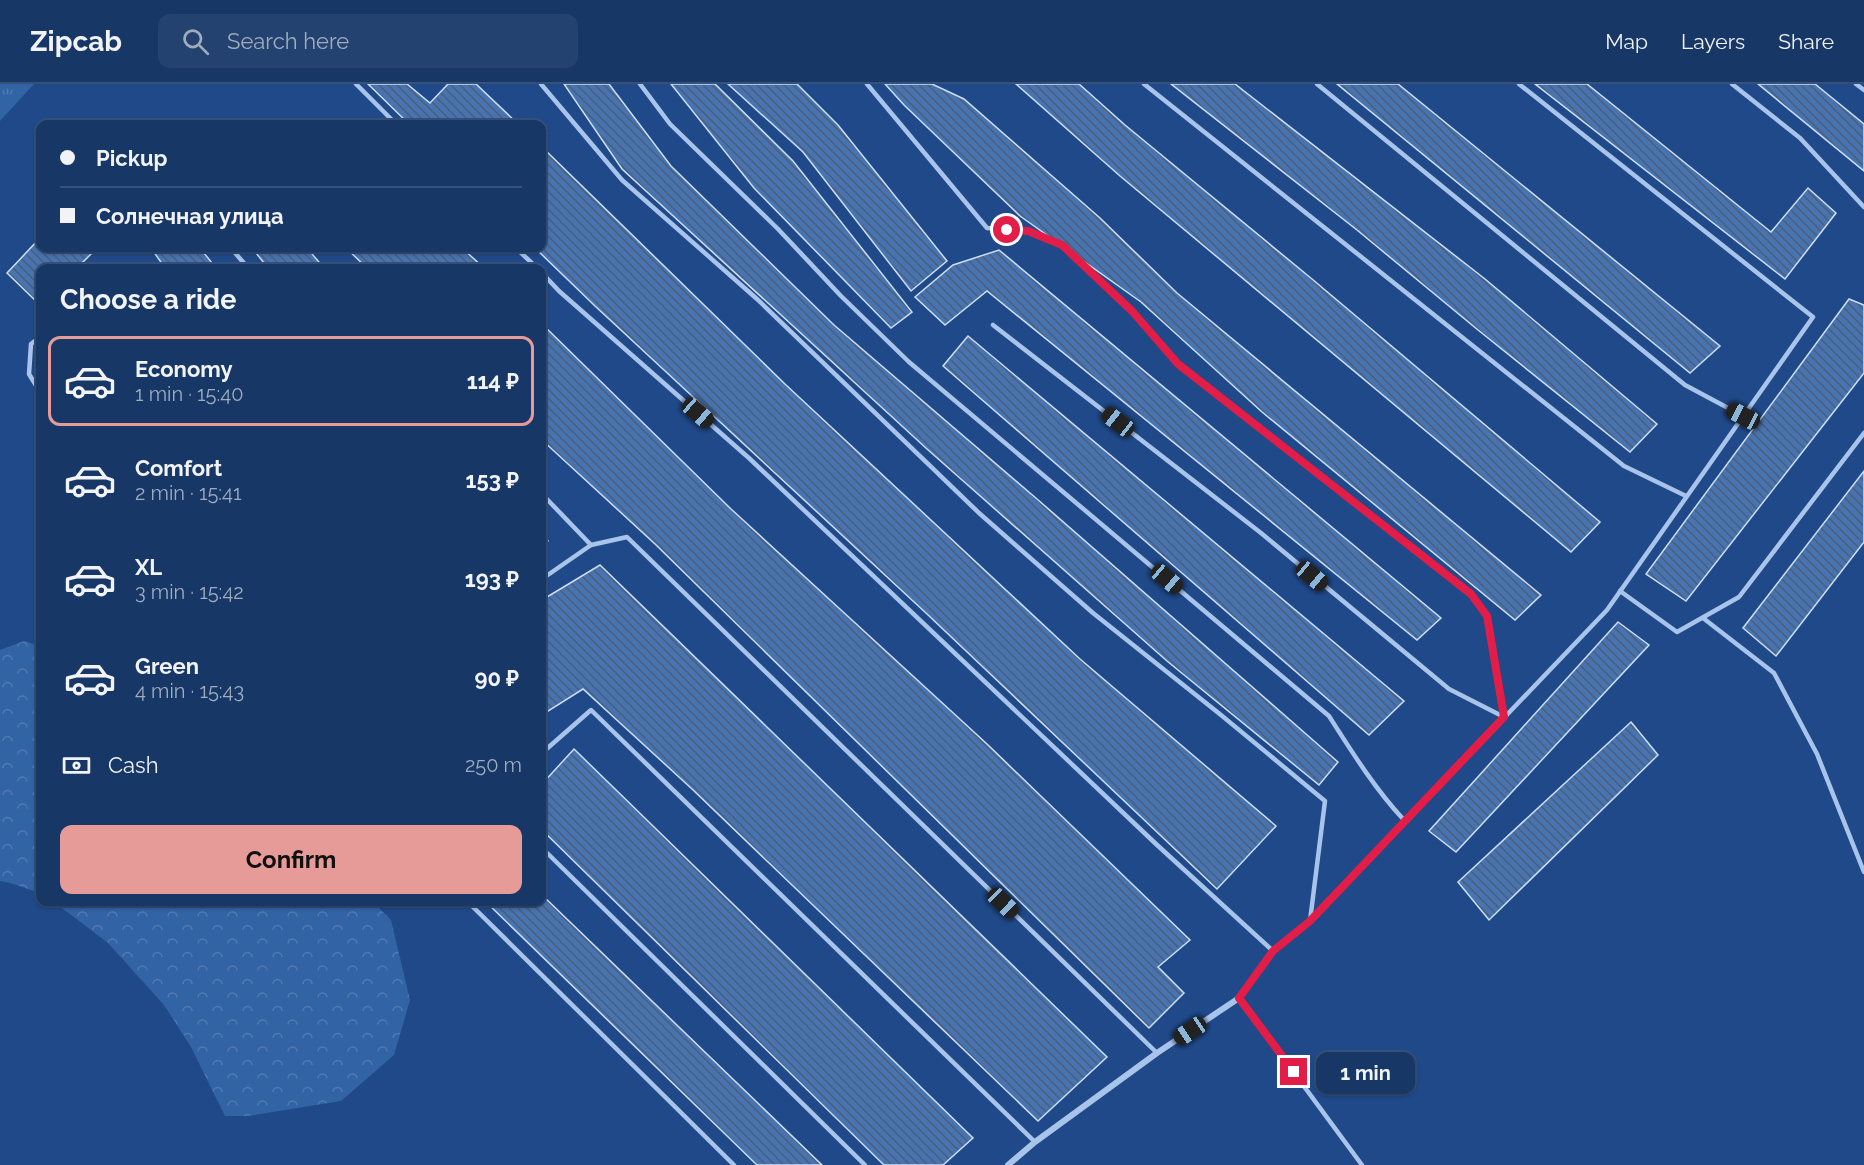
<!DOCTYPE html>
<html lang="en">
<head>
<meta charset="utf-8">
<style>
	:root { --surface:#173766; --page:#24426f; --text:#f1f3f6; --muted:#9eacbf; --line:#36517a; --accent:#e69b98 }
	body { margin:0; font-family:Raleway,sans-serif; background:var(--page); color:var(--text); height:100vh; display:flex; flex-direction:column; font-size:22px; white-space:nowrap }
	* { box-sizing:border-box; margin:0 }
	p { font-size:20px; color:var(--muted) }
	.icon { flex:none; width:33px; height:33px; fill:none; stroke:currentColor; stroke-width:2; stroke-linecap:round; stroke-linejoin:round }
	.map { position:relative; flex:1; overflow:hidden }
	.drawer { position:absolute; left:36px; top:180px; width:510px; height:642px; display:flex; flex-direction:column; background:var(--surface); border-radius:12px; box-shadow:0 2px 4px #0004,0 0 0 2px var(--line) }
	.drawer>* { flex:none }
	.guide { position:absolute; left:36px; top:36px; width:510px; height:132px; border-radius:12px; box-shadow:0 2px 4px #0004,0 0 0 2px var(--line); display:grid; align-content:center; height:132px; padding:0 24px; background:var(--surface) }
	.end { position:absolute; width:27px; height:27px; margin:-14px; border:8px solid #e11d48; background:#fff; box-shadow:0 0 0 3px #fff }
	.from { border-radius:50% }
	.bubble { position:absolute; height:42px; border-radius:12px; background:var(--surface); box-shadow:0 2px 4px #0004,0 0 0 2px var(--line); font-size:20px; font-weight:700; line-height:42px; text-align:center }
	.car { position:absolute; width:18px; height:36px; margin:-18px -9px; border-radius:8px; box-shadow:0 0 4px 2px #0007; background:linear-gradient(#222 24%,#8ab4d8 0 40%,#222 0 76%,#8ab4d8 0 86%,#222 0) }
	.guide b { display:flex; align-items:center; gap:21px; height:57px; font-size:22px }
	.guide b+b { border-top:2px solid var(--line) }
	.guide i { width:15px; height:15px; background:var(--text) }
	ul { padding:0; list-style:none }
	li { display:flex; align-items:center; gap:18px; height:90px; margin:0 12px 9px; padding:0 12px; border:3px solid transparent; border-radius:12px }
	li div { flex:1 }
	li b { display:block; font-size:22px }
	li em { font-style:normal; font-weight:700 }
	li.active { border-color:var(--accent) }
	li>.icon { width:54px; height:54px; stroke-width:1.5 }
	h2 { padding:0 24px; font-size:27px; line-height:72px }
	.pay { display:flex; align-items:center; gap:15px; height:66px; padding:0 24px; font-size:22px }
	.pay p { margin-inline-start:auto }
	.action { display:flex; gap:12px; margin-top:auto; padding:12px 24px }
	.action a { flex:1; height:69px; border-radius:12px; background:var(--accent); color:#111; font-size:24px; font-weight:700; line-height:69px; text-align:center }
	header { display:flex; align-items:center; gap:36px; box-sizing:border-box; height:84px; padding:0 30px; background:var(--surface); border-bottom:2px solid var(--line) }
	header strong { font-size:28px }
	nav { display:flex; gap:33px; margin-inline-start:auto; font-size:21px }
	.search { width:420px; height:54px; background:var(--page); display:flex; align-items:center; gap:15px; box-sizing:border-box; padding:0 21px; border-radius:12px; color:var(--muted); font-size:22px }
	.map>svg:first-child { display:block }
</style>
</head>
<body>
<header>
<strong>Zipcab</strong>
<div class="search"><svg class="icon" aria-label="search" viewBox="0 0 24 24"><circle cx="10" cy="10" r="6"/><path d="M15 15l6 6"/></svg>Search here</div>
<nav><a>Map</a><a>Layers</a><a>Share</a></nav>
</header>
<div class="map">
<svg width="1864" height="1081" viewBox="0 0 1864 1081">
	<defs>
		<pattern id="grass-tufts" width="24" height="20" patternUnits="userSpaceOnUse" patternTransform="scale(1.5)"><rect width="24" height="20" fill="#3263a5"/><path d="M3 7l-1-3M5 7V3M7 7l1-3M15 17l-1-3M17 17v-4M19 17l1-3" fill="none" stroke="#517ab2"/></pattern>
		<pattern id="forest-crowns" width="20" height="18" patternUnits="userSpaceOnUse" patternTransform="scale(1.5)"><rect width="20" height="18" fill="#3263a5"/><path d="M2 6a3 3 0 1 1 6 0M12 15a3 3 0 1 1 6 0" fill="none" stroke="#517ab2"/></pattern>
		<pattern id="building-back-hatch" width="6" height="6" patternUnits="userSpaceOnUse" patternTransform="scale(1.5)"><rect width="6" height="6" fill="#4773b0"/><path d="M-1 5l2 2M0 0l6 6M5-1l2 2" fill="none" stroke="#4a5e79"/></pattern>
	</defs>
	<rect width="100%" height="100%" fill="#1f4988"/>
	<polygon fill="url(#grass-tufts)" points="0,0 34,0 0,37"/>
	<g fill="url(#forest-crowns)">
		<polygon points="24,557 40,562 40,809 10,799 0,797 0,566"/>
		<polygon points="54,818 373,818 391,836 410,916 394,971 341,1017 248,1032 225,1032 191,963 164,921 108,859"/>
	</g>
	<g fill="url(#building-back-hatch)" stroke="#cddff8" stroke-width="1.5">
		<polygon points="368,0 407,0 430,19 448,0 476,0 518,40 409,40"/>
		<polygon points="564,0 609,0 671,82 834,241 1037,415 1338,678 1319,701 1167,577 927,365 622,85"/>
		<polygon points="671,0 715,0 793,77 912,228 891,244 754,104"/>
		<polygon points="728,0 797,0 838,41 947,177 911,207 803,68"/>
		<polygon points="885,0 932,0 964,15 1100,134 1177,209 1541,511 1515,536 1262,328 1141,218 1020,132 904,21"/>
		<polygon points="1016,0 1079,0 1125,41 1312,195 1600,438 1571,468 1120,92"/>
		<polygon points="1171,0 1235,0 1485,195 1657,340 1630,368 1478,246 1357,146"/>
		<polygon points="1337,0 1398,0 1720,262 1690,289"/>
		<polygon points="1535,0 1587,0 1771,148 1808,104 1836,129 1785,195"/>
		<polygon points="1758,0 1815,0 1864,40 1864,87"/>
		<polygon points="542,63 786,301 1080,575 1276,742 1217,805 927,530 595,222 535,164 542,164"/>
		<polygon points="40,154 40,164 97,164 77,184 40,184 40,221 7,189"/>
		<polygon points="151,164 200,164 216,184 165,184"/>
		<polygon points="252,164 307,164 324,184 268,184"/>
		<polygon points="346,164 462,164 484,184 367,184"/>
		<polygon points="999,166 1441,534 1417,556 987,207 945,241 915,213 953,181"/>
		<polygon points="1849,215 1864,221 1864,289 1686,517 1646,490"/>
		<polygon points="542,240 731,425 987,660 1190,856 1158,883 1184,909 1149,944 655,460 542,356"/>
		<polygon points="968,252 1404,617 1369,651 943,282"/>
		<polygon points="1864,387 1864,458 1776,572 1743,544"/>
		<polygon points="542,449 548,457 542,462"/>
		<polygon points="600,481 1107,973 1038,1037 692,705 583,605 542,631 542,516"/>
		<polygon points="1618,538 1649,561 1456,768 1429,747"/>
		<polygon points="1631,638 1658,671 1489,836 1458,798"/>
		<polygon points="574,665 973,1054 943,1081 884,1081 542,746 542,700"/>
		<polygon points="542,811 822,1081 757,1081 486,818 542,818"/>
	</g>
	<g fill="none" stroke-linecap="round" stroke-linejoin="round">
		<g stroke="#a9c4eb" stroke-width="4.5">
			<polyline points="356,0 396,40"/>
			<polyline points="541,0 622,96 757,215 979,429 1093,529 1221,631 1325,717 1310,837"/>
			<path d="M640 0 670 40 778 145 841 212 909 278 1329 632C1352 668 1375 705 1404 736"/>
			<polyline points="867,0 987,144 1028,147 1062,161 1132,227 1178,280 1471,510 1487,532 1504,633"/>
			<polyline points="1144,0 1624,382 1686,412"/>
			<polyline points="1317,0 1685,301 1743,332"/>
			<polyline points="1732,0 1800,54 1864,123"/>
			<polyline points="1856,0 1864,6"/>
			<polyline points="231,164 248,184"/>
			<polyline points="516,164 537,184"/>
			<polyline points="124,184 127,181 146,184"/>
			<polyline points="542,189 559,207 750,375 1156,760 1273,867"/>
			<polyline points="993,241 1261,449 1449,605 1504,633"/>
			<polyline points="40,253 31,260 29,290 40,308"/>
			<polyline points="542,410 591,461"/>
			<polyline points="542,495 591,461 627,453 1157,969"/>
			<polyline points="1620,507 1677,548 1739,513 1864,349"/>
			<polyline points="1703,534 1774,589 1817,670 1864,788"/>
			<polyline points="542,669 591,626 1035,1058"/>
			<polyline points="542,764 865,1081"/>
			<polyline points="468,818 734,1081"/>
			<polyline points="1310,837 1607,526 1813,233 1519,0"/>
			<polyline points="1239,914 1362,1081"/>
		</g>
		<polyline stroke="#a9c4eb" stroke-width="6" points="1008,1081 1035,1058 1157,969 1239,914 1273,867 1310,837"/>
	</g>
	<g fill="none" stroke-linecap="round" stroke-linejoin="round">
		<polyline stroke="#e11d48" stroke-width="8" points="1007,146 1028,147 1062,161 1132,227 1178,280 1471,510 1487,532 1504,633 1310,837 1273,867 1239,914 1294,988"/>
	</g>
</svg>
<i class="end from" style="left:1007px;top:146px"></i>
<i class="end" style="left:1294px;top:988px"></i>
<div class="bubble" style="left:1316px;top:968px;width:99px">1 min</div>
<i class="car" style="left:698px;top:329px;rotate:131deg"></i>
<i class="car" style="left:1743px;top:332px;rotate:298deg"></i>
<i class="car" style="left:1118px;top:338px;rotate:308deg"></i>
<i class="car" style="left:1312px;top:492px;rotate:130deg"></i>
<i class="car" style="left:1167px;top:495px;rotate:130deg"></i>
<i class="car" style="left:1003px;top:819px;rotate:134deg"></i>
<i class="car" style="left:1190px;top:947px;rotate:236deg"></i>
<div class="guide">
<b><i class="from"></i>Pickup</b>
<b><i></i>Солнечная улица</b>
</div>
<section class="drawer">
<h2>Choose a ride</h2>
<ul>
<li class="active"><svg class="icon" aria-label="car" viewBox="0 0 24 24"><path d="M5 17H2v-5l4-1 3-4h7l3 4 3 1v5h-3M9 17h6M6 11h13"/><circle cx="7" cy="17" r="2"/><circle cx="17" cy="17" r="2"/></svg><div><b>Economy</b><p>1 min · 15:40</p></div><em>114 ₽</em></li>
<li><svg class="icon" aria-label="car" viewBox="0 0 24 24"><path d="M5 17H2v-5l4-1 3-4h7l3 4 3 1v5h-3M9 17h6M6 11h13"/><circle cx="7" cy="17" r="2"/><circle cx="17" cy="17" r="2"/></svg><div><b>Comfort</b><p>2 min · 15:41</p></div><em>153 ₽</em></li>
<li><svg class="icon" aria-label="car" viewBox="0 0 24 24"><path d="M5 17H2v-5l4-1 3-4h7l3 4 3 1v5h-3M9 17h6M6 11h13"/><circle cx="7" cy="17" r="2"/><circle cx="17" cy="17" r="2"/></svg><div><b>XL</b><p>3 min · 15:42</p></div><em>193 ₽</em></li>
<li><svg class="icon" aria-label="car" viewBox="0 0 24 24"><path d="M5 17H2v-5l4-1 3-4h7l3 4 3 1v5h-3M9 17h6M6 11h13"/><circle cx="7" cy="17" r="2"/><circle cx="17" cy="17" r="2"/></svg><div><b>Green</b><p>4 min · 15:43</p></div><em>90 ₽</em></li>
</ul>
<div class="pay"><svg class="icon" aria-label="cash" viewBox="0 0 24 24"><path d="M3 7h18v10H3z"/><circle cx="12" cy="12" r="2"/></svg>Cash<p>250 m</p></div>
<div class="action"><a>Confirm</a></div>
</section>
</div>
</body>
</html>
